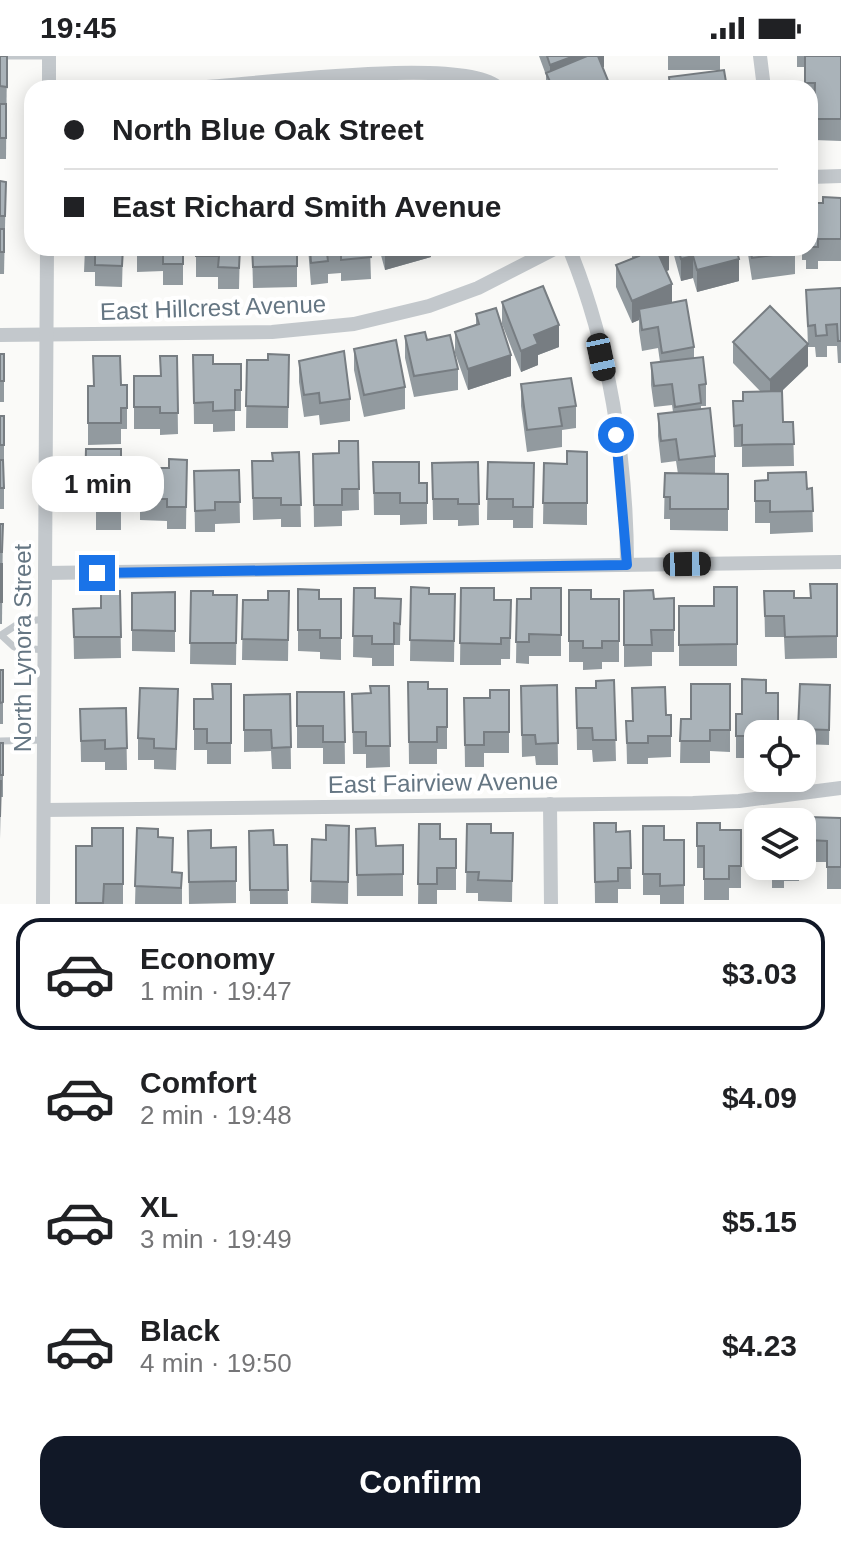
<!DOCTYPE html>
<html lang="en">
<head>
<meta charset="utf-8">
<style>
	:root { --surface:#fff; --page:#f2f2f2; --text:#202124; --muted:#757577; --line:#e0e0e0; --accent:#111827 }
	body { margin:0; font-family:Helvetica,sans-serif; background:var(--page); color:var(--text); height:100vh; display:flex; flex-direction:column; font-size:30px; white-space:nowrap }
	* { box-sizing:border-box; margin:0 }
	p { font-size:26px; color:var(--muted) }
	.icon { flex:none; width:44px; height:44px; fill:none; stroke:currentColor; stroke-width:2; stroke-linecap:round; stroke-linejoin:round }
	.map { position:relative; height:848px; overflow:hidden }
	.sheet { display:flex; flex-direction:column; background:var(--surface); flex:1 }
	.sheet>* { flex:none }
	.banner { position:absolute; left:24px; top:24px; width:794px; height:176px; border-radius:24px; box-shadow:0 4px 20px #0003; display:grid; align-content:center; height:176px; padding:0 40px; background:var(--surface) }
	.buttons { position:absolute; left:744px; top:664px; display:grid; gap:16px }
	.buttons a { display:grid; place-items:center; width:72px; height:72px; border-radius:16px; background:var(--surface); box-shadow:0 4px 20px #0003; font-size:40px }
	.end { position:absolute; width:36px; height:36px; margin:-18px; border:10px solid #1a73e8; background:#fff; box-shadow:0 0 0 4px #fff }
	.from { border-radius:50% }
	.bubble { position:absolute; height:56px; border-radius:24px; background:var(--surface); box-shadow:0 4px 20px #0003; font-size:26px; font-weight:700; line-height:56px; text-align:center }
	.car { position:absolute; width:24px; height:48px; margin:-24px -12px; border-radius:10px; box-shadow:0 0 6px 2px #0007; background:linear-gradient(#222 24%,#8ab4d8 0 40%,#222 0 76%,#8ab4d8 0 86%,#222 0) }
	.banner b { display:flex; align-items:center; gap:28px; height:76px; font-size:30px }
	.banner b+b { border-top:2px solid var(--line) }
	.banner i { width:20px; height:20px; background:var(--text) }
	ul { padding:14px 0 0; list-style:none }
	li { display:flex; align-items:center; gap:24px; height:112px; margin:0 16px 12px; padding:0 24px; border:4px solid transparent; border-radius:24px }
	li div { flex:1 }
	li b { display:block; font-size:30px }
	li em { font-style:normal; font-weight:700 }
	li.selected { border-color:var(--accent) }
	li>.icon { width:72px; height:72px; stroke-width:1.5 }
	.primary-button { display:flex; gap:16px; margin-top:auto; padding:16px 40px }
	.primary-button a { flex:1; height:92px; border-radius:24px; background:var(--accent); color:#fff; font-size:32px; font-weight:700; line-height:92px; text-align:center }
	.status { display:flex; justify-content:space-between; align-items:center; height:56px; padding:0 40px; background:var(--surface); direction:ltr }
	.status svg { height:22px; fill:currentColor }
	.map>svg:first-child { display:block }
</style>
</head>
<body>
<div class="status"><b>19:45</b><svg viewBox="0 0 49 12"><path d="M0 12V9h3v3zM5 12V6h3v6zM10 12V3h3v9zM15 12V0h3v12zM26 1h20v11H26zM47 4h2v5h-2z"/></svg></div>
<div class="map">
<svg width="841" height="848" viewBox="0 0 841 848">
	<rect width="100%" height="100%" fill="#fafaf8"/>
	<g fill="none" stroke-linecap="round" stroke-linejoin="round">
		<g stroke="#c3c8cc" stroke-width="7">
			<polyline points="0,0 49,0"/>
			<polyline points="44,594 14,591 1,579 21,566 45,563"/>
			<polyline points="0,685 45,684"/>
		</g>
		<g stroke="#c3c8cc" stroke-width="14">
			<polyline points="49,0 49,32"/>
			<polyline points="760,0 764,32"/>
			<path d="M114 32C145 32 176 33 207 31 258 28 468 0 498 32"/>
			<polyline points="810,121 841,120"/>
			<path d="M569 192C609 289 627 404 627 509"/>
			<polyline points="0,279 272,276 354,268 429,250 478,232 556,192"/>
			<polyline points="45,517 841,506"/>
			<polyline points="550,748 551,848"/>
			<polyline points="44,754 693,747 739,745 841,732"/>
			<polyline points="43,848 47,192"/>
		</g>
	</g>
	<g fill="#929a9f">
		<polygon points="0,0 7,0 6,103 0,103"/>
		<polygon points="539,0 604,0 603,11 611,32 546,32 546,19"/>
		<rect x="668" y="0" width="52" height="14"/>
		<polygon points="797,0 841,0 841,85 814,84 814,48 810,48 810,32 805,32 805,11 797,11"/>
		<polygon points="0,125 6,126 4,218 0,218"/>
		<polygon points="841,142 841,205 818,205 818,213 806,213 806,204 802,204 802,192 810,192 810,147 823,147"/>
		<polygon points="85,192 123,192 122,231 95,230 95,216 84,216"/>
		<polygon points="137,192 183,192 183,229 163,229 163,215 137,216"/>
		<polygon points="196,192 240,192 239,233 218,233 218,221 196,221"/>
		<polygon points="252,192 297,192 297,231 253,232"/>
		<polygon points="308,192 370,192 371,223 341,225 341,217 328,218 328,227 311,229"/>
		<polygon points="379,192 431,192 431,201 385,214"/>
		<polygon points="632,192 668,192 669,214 666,215 672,247 694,291 694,302 706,328 706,350 701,350 701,353 715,400 715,418 728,418 728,475 670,474 670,463 664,463 665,417 678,418 676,405 661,407 658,380 658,358 673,356 672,349 654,351 651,329 651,307 660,306 658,292 642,295 639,275 639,264 632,267 616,231 616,209 632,202"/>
		<polygon points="672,192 736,192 739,225 697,236 693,222 681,225"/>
		<polygon points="747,192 795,192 795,218 752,224"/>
		<polygon points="841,232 841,307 838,307 837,290 827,290 827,301 816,301 815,291 808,291 806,234"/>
		<polygon points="502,246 559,291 538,299 538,309 521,316 502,268"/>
		<polygon points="476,258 511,320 468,334 455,297 455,276 476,269"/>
		<polygon points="405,280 427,284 458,313 458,334 414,341 405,302"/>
		<polygon points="733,286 808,310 782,335 783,366 793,366 794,410 742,411 742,391 734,391 733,345 743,345 760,335 733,307"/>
		<polygon points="354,293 405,331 405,353 364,361 354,314"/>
		<rect x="0" y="298" width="4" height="48"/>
		<polygon points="193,299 213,308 241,308 241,355 235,355 235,375 213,376 213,368 194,368"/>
		<polygon points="289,299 288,372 246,372 247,304 268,304"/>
		<polygon points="177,300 178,378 160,379 160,373 134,373 134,320 160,320"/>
		<polygon points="299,305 350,343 350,365 320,369 319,359 304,361 299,326"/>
		<polygon points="521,328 576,350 576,372 562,374 562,391 527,396 521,350"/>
		<polygon points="121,329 127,352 127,373 121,373 121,388 88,389 88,330"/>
		<rect x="0" y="360" width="4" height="93"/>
		<polygon points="358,385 359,454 342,455 342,470 314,471 313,398 339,397"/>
		<polygon points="86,393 121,393 121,474 96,474 96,454 85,454"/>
		<polygon points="299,396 301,471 281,471 281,463 253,464 252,405 272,405"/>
		<polygon points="587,396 587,469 543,468 544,407 567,408"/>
		<polygon points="187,404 186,473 167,473 167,465 140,464 140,412 169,412"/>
		<polygon points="373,406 419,427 427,427 427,468 400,469 400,459 374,459"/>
		<polygon points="478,406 479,469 458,470 458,464 433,464 432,407"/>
		<polygon points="488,406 534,407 533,472 513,472 513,464 487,464"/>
		<polygon points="239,414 240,467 215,468 215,476 195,476 194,415"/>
		<polygon points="755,425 807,433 812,432 813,476 770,478 770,467 755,467"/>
		<polygon points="0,468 3,468 2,568 0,568"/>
		<polygon points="837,528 837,602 785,603 784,581 765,581 764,535 794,542 810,542"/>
		<polygon points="411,531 429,538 455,538 454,606 410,605"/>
		<polygon points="737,531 737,610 679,610 679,550 714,550"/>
		<polygon points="354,532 375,542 401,543 400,589 394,589 394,610 372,610 372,602 353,601"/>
		<polygon points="461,532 494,544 511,544 510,603 501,603 501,609 460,609"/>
		<polygon points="561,532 561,600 529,600 529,608 516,607 517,543 531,543"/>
		<polygon points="298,533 319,543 341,543 341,604 320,603 320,596 298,595"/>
		<polygon points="569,534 591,543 619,543 619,606 602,606 602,613 583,614 583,606 569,606"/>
		<polygon points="120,535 121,602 74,603 73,553 101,552"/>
		<polygon points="191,535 213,539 237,539 236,609 190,608"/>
		<polygon points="289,535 288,605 242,604 243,544 268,544"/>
		<polygon points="624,535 654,543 674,542 674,596 652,596 652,610 624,611"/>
		<polygon points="175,536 175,596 132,595 132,537"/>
		<polygon points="0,571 0,614 3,614 3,668 0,668"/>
		<polygon points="614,624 616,705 593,706 592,694 577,694 576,632 596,632"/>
		<polygon points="408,626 428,633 447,633 447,693 437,693 437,708 409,708"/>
		<polygon points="231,628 231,708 207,708 207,694 194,694 194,643 212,643"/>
		<polygon points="730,628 730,696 710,695 710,707 680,707 681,663 691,663"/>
		<polygon points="800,628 830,629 829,689 802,688 802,678 798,678"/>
		<polygon points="557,629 558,709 536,709 535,700 522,701 521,630"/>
		<polygon points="389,630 390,711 366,712 366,698 353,698 352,638 370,637"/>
		<polygon points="509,634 509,697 484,697 484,711 465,711 464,642 490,642"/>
		<polygon points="297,636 344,636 345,708 323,708 323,692 297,692"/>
		<polygon points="766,637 778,637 778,678 758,678 758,702 736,702 736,658 742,658"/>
		<polygon points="290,638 291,713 272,713 271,695 244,696 244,639"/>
		<polygon points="126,652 127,714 105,714 105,706 81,706 80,653"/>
		<polygon points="178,655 176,714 154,713 154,704 138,704 138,682"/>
		<polygon points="666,659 671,659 671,701 648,702 648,708 627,708 626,665"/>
		<polygon points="0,687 3,687 3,741 1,741 0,783"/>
		<polygon points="809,761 841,762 841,833 827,833 827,806 808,806"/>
		<polygon points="753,763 758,766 758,806 752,806"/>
		<polygon points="594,767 616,776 630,775 631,833 618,833 618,847 595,847"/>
		<polygon points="697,767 720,774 741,774 741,832 729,832 729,844 704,844 704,812 697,812"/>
		<polygon points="419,768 440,783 456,783 456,834 437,834 437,848 418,848"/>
		<polygon points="467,768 491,777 513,777 512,846 478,845 478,837 466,837"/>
		<polygon points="349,770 348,848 311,847 312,783 326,784"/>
		<polygon points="643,770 664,784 684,784 684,848 660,848 660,839 643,839"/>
		<polygon points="123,772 123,848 76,848 76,790 92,790"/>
		<polygon points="137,772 158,781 173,816 182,817 182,848 135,848"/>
		<polygon points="356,773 376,790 403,789 403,840 357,840"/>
		<polygon points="188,775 211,792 236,791 236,847 189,848"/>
		<polygon points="249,775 274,789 287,789 288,848 250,848"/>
		<polygon points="772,810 800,810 799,825 784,825 784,832 772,832"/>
	</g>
	<g fill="#777d82">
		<polygon points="574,0 604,0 604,11 552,30 550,27 550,9"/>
		<polygon points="385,192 431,192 431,201 385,214"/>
		<polygon points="448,192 461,192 448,197"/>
		<polygon points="669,193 669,214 658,219 658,197"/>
		<polygon points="693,200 693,222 681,225 681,203"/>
		<polygon points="739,203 739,225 697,236 697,214"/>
		<polygon points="672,228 672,249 639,253 639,264 632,267 632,245"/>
		<polygon points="559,269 559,291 538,299 538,309 521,316 521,295 534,279"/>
		<polygon points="808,288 808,310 770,346 770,324"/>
		<polygon points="511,299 511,320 468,334 468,313"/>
	</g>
	<g fill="#aab3b9" stroke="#777d82" stroke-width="2">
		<polygon points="0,0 7,0 7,31 0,30"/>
		<polygon points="547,0 574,0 550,9"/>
		<polygon points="587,0 598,0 611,32 553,32 546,17"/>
		<polygon points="805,0 841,0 841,63 814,63 815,27 805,27"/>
		<polygon points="724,14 727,32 670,32 669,21"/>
		<polygon points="447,26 449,32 421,32"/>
		<polygon points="469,28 470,32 454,32"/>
		<rect x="0" y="48" width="6" height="34"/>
		<polygon points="0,125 6,126 5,160 0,160"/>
		<polygon points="823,141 841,142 841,183 818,183 818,191 810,191 810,147 823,147"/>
		<rect x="0" y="173" width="4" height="23"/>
		<polygon points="85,192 123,192 122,210 95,209 95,195 84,195"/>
		<polygon points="137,192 183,192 183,208 163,208 163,194 137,195"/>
		<polygon points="196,192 240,192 239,212 218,211 219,200 196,200"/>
		<polygon points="252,192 297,192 297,210 253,211"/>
		<polygon points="310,192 370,192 371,201 341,204 341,196 327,197 328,205 311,207"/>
		<polygon points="636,192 668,192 658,197 672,228 632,245 616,209 639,200"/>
		<polygon points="678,192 736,192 739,203 697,214 693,200 681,203"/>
		<polygon points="750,192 795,192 795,196 752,202"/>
		<polygon points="543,230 559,269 534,279 538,288 521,295 502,246"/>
		<polygon points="841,232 841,285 838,285 837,268 826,269 827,279 816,280 815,269 808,270 806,234"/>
		<polygon points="686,244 694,291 662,297 658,271 642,274 639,253"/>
		<polygon points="770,250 808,288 770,324 733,286"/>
		<polygon points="496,252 511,299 468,313 455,276 479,268 476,258"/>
		<polygon points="425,276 427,284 450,279 458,313 414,320 405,280"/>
		<polygon points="396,284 405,331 364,339 354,293"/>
		<polygon points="344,295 350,343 320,347 319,337 304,339 299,305"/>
		<rect x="0" y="298" width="4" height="27"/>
		<polygon points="268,298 289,299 288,351 246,350 247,304 268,304"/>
		<polygon points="193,299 213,299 213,308 241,308 241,334 235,334 235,354 213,355 213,346 194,347"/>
		<polygon points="93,300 120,300 121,329 127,329 127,352 121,352 121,367 88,367 88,330 94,330"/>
		<polygon points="160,300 177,300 178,357 160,357 160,351 134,351 134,320 161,320"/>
		<polygon points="703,301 706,328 699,329 701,347 675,351 672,328 654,330 651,307"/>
		<polygon points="571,322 576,350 559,352 562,370 527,374 521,328"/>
		<polygon points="782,335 783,366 793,366 794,388 742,389 742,369 734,370 733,345 743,345 743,336"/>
		<polygon points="710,352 715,400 679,404 676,383 661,385 658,358"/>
		<rect x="0" y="360" width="4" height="29"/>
		<polygon points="339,385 358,385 359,433 342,433 342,449 314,449 313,398 339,397"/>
		<polygon points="86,393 121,393 121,452 96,452 96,432 85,432"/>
		<polygon points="567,395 587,396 587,447 543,447 544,407 567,408"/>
		<polygon points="299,396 301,449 281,449 281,442 253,442 252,405 273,405 272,397"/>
		<polygon points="169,403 187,404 186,451 167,451 167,443 140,443 140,412 169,412"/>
		<polygon points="0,404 3,404 4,432 0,432"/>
		<polygon points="373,406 419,406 419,427 427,427 427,447 400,447 400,437 374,437"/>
		<polygon points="478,406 479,448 458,448 458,443 433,443 432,407"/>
		<polygon points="488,406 534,407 533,451 513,451 513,443 487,443"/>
		<polygon points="239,414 240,446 215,446 215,454 195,455 194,415"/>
		<polygon points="806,416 807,433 812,432 813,455 770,456 770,445 755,445 755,425 768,424 768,417"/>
		<polygon points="665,417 728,418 728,453 670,453 670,441 664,441"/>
		<polygon points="0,468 3,468 2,496 0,496"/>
		<rect x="0" y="508" width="2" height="38"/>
		<polygon points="810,528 837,528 837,580 785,581 784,560 765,560 764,535 794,535 794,542 811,542"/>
		<polygon points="411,531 429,532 429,538 455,538 454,585 410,584"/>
		<polygon points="714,531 737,531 737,588 679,589 679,550 714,550"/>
		<polygon points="354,532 375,532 375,542 401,543 400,568 394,567 394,588 372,588 372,580 353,580"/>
		<polygon points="461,532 494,532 494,544 511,544 510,582 501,582 501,588 460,587"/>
		<polygon points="531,532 561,532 561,579 529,578 529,586 516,586 517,543 531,543"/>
		<polygon points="298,533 319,534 319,543 341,543 341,582 320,582 320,574 298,574"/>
		<polygon points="569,534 591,534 591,543 619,543 619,585 602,585 602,592 583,592 583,585 569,585"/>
		<polygon points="653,534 654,543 674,542 674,574 651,574 652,589 624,589 624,535"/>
		<polygon points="120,535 121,581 74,581 73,553 101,552 101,536"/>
		<polygon points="191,535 213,535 213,539 237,539 236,587 190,587"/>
		<polygon points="268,535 289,535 288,584 242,583 243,544 268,544"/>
		<polygon points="175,536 175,575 132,574 132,537"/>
		<polygon points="0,614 3,614 3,646 0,647"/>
		<polygon points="742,623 766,624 766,637 778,637 778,670 758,670 758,680 736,680 736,658 742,658"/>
		<polygon points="614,624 616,684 593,684 592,672 577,672 576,632 596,632 596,625"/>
		<polygon points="408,626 428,626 428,633 447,633 447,671 437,671 437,686 409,686"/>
		<polygon points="212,628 231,628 231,687 207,687 207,673 194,673 194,643 213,643"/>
		<polygon points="691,628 730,628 730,674 710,674 710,685 680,685 681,663 691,663"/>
		<polygon points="800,628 830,629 829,674 798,673"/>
		<polygon points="557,629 558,687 536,688 535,679 522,679 521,630"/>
		<polygon points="370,630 389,630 390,690 366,690 366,676 353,676 352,638 371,637"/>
		<polygon points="665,631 666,659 671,659 671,680 648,680 648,687 627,687 626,665 633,665 632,632"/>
		<polygon points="140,632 178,633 176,693 154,692 154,683 138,682"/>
		<polygon points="490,634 509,634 509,676 484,676 484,689 465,689 464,642 490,642"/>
		<polygon points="297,636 344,636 345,686 323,686 323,670 297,670"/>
		<polygon points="290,638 291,691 272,692 271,674 244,674 244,639"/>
		<polygon points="126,652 127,692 105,693 105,684 81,685 80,653"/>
		<rect x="0" y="687" width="3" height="32"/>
		<polygon points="0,725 1,725 0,761"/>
		<polygon points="809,761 841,762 841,811 827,811 827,785 808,784"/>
		<polygon points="753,763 800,763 800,766 758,766 758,784 752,784"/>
		<polygon points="594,767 616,767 616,776 630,775 631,812 618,812 618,825 595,826"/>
		<polygon points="697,767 720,767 720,774 741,774 741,810 729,810 729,823 704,823 704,790 697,790"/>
		<polygon points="419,768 440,768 440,783 456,783 456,812 437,812 437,828 418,828"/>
		<polygon points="467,768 491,768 491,777 513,777 512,825 478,824 479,816 466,816"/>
		<polygon points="326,769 349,770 348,826 311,825 312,783 326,784"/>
		<polygon points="643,770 664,770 664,784 684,784 684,829 660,830 660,818 643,818"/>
		<polygon points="92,772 123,772 123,828 104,828 103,847 76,847 76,790 92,790"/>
		<polygon points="137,772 158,773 158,781 173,782 172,816 182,817 181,832 135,830"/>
		<polygon points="375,772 376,790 403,789 403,818 357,819 356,773"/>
		<polygon points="211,774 211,792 236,791 236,825 189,826 188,775"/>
		<polygon points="273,774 274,789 287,789 288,834 250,834 249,775"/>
	</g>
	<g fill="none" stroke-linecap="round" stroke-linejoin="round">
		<polyline stroke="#1a73e8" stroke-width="10" points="97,517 627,509 616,379"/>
	</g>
	<g text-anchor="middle" stroke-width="8" stroke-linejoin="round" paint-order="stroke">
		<g font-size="24" fill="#657683" stroke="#fff">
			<text transform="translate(213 252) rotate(-2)" y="8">East Hillcrest Avenue</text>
			<text transform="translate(23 592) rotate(-90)" y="8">North Lynora Street</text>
			<text transform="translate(443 727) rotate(-1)" y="8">East Fairview Avenue</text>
		</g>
	</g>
</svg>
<div class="buttons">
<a><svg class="icon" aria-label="locate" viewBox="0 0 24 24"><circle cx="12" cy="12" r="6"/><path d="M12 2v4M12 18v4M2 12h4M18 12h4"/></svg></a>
<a><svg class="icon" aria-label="layers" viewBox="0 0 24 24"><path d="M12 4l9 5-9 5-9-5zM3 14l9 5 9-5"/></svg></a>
</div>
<i class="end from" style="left:616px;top:379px"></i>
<i class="end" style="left:97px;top:517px"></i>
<div class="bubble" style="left:32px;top:400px;width:132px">1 min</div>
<i class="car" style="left:601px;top:301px;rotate:168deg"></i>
<i class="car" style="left:687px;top:508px;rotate:89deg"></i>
<div class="banner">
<b><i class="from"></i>North Blue Oak Street</b>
<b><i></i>East Richard Smith Avenue</b>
</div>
</div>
<section class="sheet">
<ul>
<li class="selected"><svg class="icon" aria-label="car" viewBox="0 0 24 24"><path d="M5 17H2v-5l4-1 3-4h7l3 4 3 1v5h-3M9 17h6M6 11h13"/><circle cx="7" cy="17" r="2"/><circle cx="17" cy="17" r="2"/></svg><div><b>Economy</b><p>1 min · 19:47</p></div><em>$3.03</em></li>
<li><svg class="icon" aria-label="car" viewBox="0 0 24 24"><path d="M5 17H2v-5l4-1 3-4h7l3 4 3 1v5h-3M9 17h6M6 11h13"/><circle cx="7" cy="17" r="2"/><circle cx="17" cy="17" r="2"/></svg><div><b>Comfort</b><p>2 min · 19:48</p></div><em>$4.09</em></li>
<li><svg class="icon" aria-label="car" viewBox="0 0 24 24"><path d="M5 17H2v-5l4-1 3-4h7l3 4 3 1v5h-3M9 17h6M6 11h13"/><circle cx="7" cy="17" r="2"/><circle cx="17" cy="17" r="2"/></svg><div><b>XL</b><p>3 min · 19:49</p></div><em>$5.15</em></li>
<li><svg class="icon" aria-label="car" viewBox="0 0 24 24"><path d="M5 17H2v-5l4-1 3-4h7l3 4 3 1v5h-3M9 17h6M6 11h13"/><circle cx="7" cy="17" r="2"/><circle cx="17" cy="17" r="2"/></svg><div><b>Black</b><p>4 min · 19:50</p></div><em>$4.23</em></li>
</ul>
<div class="primary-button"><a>Confirm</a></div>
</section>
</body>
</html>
